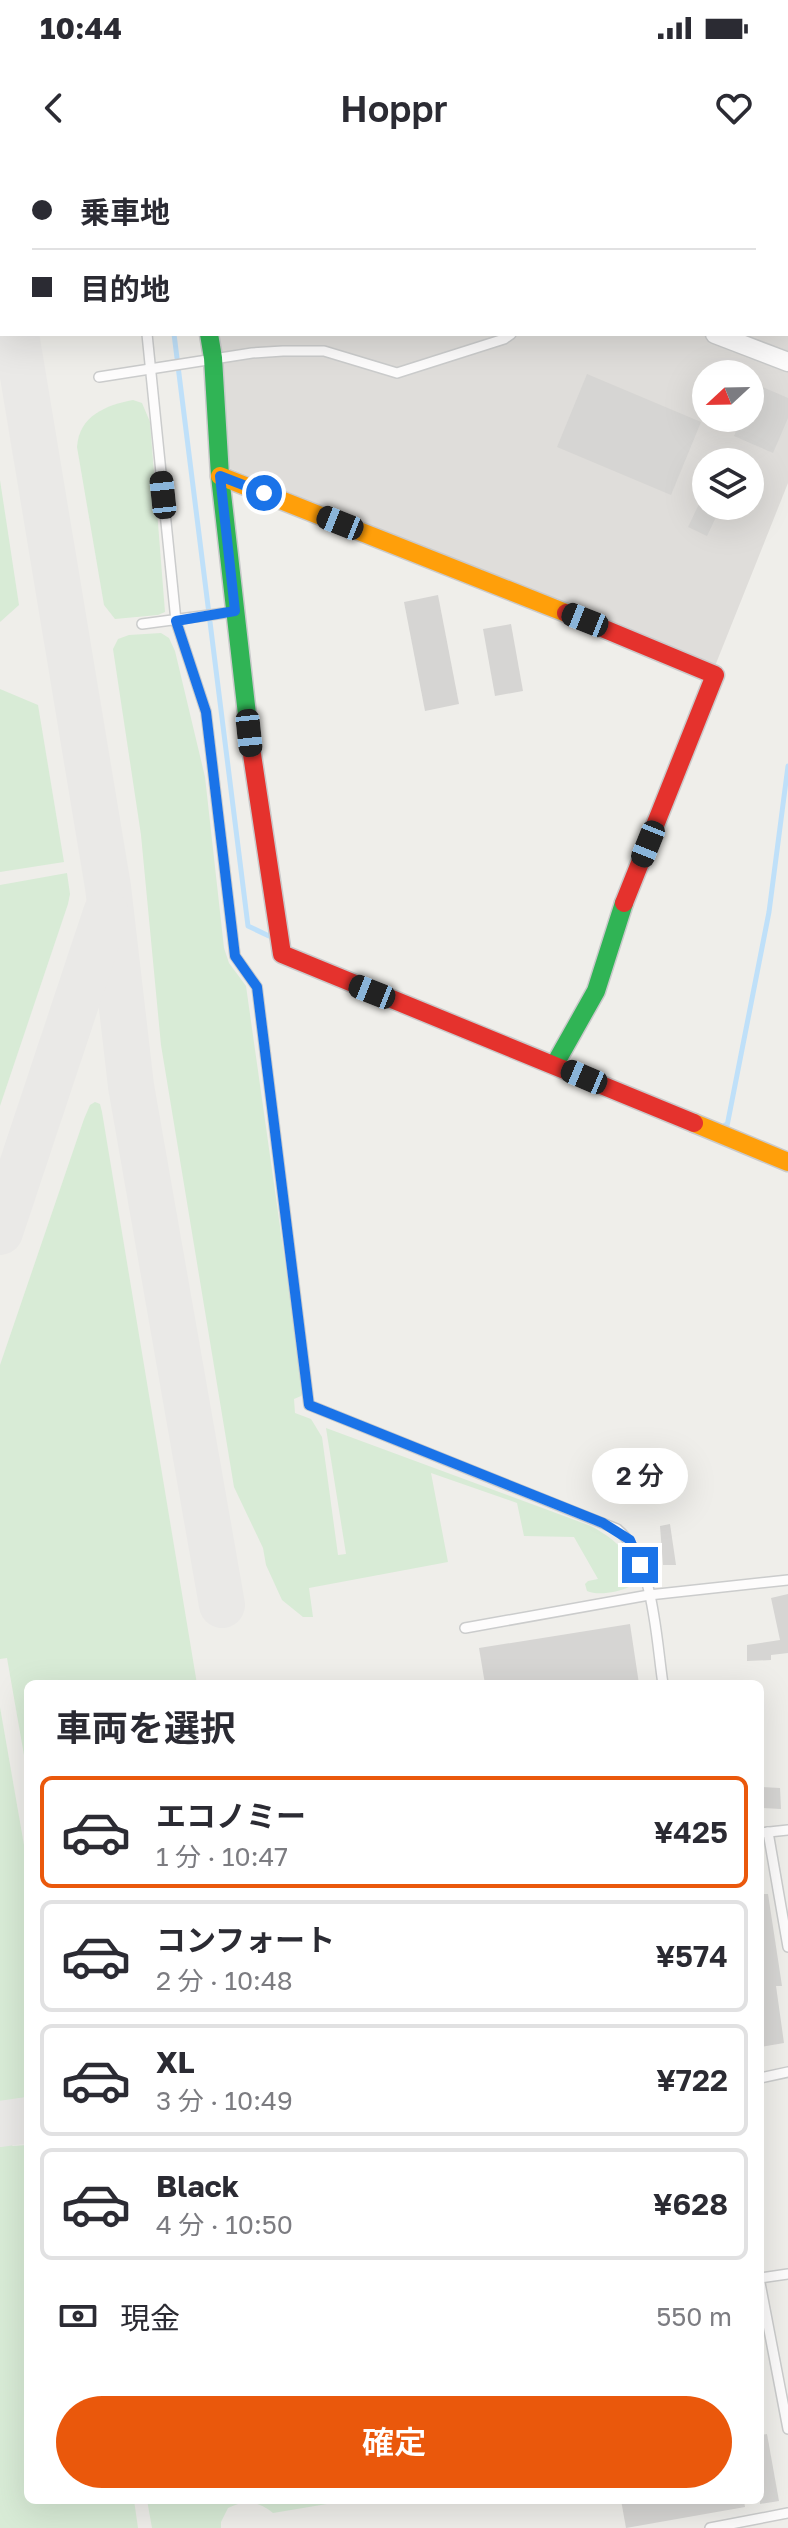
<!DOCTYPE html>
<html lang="ja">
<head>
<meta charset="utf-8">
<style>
	:root { --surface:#fff; --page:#f2f2f3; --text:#2b2b33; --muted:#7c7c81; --line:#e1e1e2; --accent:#ea580c }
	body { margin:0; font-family:"Golos Text","Noto Sans JP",sans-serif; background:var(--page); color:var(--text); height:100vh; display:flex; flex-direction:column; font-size:30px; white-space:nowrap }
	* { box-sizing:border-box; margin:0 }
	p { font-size:26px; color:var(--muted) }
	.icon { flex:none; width:44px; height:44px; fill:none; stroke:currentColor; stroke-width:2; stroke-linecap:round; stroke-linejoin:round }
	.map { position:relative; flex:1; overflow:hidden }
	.details { position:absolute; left:24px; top:1520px; width:740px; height:824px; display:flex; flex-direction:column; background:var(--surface); border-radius:12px; box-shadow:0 8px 32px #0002 }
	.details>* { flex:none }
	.hud { position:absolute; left:0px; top:0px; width:788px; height:176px; box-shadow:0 8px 32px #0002; display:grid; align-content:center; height:176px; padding:0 32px; background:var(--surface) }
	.needle { width:52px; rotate:248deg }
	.tools { position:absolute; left:692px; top:200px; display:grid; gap:16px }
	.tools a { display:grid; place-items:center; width:72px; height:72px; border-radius:50%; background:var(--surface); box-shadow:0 8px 32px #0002; font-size:40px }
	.end { position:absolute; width:36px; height:36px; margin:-18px; border:10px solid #1a73e8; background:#fff; box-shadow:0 0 0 4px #fff }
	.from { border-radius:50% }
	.bubble { position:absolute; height:56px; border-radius:28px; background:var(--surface); box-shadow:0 8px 32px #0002; font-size:26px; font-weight:600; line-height:56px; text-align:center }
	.car { position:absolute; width:24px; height:48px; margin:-24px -12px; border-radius:10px; box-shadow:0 0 6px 2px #0007; background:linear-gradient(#222 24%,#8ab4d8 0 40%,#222 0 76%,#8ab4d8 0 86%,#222 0) }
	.hud b { display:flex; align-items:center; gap:28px; height:76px; font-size:30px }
	.hud b+b { border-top:2px solid var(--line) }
	.hud i { width:20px; height:20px; background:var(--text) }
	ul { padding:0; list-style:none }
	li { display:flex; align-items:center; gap:24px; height:112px; margin:0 16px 12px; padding:0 16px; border:4px solid var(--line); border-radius:12px }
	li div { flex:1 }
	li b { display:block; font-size:30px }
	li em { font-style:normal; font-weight:600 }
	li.on { border-color:var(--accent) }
	li>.icon { width:72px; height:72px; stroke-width:1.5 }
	h2 { padding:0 32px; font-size:36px; line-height:96px }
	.pay { display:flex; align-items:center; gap:20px; height:88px; padding:0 32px; font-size:30px }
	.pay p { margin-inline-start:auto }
	.button { display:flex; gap:16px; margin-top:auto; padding:16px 32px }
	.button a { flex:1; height:92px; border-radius:48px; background:var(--accent); color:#fff; font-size:32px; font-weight:600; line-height:92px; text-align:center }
	.status { display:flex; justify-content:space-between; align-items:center; height:56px; padding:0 40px; background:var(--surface); direction:ltr }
	.status svg { height:22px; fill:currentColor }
	header { display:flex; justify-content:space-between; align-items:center; height:104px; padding:0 32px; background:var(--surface); font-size:36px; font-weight:600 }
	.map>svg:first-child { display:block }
</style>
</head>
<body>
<div class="status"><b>10:44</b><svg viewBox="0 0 49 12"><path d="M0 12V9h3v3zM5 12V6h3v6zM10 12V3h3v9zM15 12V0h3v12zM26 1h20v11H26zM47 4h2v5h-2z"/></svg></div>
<header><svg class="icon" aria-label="back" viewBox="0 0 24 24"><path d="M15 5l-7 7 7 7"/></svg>Hoppr<svg class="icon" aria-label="heart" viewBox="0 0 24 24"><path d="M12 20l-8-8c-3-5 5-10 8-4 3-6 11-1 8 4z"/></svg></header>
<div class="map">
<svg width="788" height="2368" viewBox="0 0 788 2368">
	<rect width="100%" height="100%" fill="#efeeea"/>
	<path fill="#dfddda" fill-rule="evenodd" d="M456 0H788V323L715 506 219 304 204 174H786V2H455ZM706 214H750V258H706ZM706 302H750V346H706Z"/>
	<g fill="#d8ebd6">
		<path d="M133 240 142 243 150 262 165 452 158 455 115 459 104 445 77 287C79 256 106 245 133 240Z"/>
		<polygon points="0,320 19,445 0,462"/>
		<path d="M161 473 169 478 175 491 205 617 224 788 229 803 246 826 303 1229 301 1236 294 1239 295 1253 311 1259 322 1277 338 1395 346 1394 326 1268 591 1366C614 1379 640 1396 629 1427 618 1432 598 1436 587 1431L585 1424 588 1421 598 1419 574 1377 524 1376 517 1343 431 1313 448 1402 309 1428 313 1457H303L282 1440 266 1405 263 1388 234 1327 161 885 141 675 113 489 118 479 129 475Z"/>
		<polygon points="0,529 38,545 64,702 0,712"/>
		<polygon points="67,713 70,734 68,744 0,946 0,725"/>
		<polygon points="95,942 100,944 102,952 197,1524 28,1524 28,1618 7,1498 0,1499 0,1205 84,959 90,945"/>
		<polygon points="0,1547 28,1708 28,1937 0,1942"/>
		<polygon points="6,1981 13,1986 28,1985 28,2340 134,2340 138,2368 0,2368 0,1982"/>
		<path d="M147 2340H333V2343L273 2353C258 2341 245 2339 228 2348L221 2362V2368H152Z"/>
	</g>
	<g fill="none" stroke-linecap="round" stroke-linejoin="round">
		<g stroke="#bfe0f9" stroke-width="5">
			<polyline points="139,0 141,2"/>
			<polyline points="174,174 248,766 269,776"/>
			<polyline points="725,965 727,966 769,752 788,606"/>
		</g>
		<g stroke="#eae9e7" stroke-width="46">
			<polyline points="0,77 2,89"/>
			<polyline points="16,174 108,727 131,926 222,1445"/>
			<polyline points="0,1072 106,753"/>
			<polyline points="0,1964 28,1960"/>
		</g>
	</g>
	<g fill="#d6d5d3">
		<polygon points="587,214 701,262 671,335 557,287"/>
		<polygon points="756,224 788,238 788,258 773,293 734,276 742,258 750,258 750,238"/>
		<polygon points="699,344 718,353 707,376 688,367"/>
		<polygon points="438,435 459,544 425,551 404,442"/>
		<polygon points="511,464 523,531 495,536 483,469"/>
		<polygon points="670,1364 676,1405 663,1405 660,1366"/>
		<polygon points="788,1434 788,1493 771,1495 771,1500 747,1501 747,1485 780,1480 771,1438"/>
		<polygon points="630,1464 639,1524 485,1524 479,1488"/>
		<polygon points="761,1627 780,1628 781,1649 761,1648"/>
		<polygon points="760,1734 768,1734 782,1826 776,1826 784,1883 760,1887"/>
		<polygon points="767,2274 779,2341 760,2344 760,2275"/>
		<polygon points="621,2340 744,2340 745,2347 626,2368"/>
	</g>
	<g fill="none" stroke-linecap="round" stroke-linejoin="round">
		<defs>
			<g id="lane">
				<polyline points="113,0 114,2"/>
				<path d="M147 174 176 461 206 552 235 796 257 827 309 1245 617 1369C654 1399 656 1479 663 1524"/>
				<polyline points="99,217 252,193 283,191 324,191 397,213 504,179 511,174"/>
				<polyline points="142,464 232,452"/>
				<polyline points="465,1468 649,1435 788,1420"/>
				<polyline points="768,1672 788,1787"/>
				<polyline points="760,1673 788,1670"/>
				<polyline points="760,1918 788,1912"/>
				<polyline points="760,2118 788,2114"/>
				<polyline points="760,2123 788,2269"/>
				<polyline points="710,2368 788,2353"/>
			</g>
			<g id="street">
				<polyline points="177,0 178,2"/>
				<polyline points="452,2 453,0"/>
				<polyline points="622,2 622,0"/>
				<polyline points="715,174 788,202"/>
			</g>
			<g id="fast">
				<polyline points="209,174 213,198 220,316 250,581"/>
				<polyline points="555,904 596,831 624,743"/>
			</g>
			<g id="slow">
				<polyline points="220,316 566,453"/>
				<polyline points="694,963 788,1002"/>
			</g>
			<g id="jam">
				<polyline points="566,453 715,515 624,743"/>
				<polyline points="250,581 282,794 694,963"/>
			</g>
		</defs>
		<use href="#lane" stroke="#cbcccc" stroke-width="12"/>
		<use href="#street" stroke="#cbcccc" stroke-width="21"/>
		<use href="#fast" stroke="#cacacb" stroke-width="21"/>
		<use href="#slow" stroke="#cacacb" stroke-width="21"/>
		<use href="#jam" stroke="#cacacb" stroke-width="21"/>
		<use href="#lane" stroke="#fdfcfc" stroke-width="9"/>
		<use href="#street" stroke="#fdfcfc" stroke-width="18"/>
		<use href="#fast" stroke="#30b455" stroke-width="18"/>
		<use href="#slow" stroke="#ff9f0a" stroke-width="18"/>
		<use href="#jam" stroke="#e5322d" stroke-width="18"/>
	</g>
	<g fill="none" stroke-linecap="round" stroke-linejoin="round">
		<polyline stroke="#1a73e8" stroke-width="10" points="264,333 220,316 235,451 176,461 206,552 235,796 257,827 309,1245 603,1363 630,1380 640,1405"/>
	</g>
</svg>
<div class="tools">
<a><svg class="needle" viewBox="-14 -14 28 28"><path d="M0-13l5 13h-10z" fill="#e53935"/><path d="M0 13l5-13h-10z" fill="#7c7c81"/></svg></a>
<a><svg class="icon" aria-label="layers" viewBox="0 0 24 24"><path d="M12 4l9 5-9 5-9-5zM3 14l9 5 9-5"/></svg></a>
</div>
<i class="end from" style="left:264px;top:333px"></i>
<i class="end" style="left:640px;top:1405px"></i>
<div class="bubble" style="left:592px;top:1288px;width:96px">2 分</div>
<i class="car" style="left:163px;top:335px;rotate:354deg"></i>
<i class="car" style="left:340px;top:363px;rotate:292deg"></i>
<i class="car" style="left:585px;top:460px;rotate:292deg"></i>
<i class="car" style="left:249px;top:573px;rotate:174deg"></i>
<i class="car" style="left:648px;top:684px;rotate:202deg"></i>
<i class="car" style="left:372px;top:832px;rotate:292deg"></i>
<i class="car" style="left:584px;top:917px;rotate:293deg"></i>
<div class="hud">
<b><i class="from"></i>乗車地</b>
<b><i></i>目的地</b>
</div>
<section class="details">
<h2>車両を選択</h2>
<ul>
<li class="on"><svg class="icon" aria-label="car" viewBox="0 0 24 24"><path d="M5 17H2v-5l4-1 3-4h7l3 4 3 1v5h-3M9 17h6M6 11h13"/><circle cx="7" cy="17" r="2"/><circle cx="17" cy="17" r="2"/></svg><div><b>エコノミー</b><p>1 分 · 10:47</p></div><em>¥425</em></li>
<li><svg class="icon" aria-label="car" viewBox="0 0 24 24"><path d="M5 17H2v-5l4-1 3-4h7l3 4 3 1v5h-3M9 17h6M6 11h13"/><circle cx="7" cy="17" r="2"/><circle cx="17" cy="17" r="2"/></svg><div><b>コンフォート</b><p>2 分 · 10:48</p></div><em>¥574</em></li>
<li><svg class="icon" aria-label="car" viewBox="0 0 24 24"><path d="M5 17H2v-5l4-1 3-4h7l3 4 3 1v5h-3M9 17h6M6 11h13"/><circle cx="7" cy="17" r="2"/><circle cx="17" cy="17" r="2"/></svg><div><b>XL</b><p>3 分 · 10:49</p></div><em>¥722</em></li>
<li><svg class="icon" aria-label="car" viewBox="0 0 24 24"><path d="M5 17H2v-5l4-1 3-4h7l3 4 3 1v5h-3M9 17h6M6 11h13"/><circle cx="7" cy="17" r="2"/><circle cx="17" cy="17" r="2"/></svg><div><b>Black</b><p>4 分 · 10:50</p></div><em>¥628</em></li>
</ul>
<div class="pay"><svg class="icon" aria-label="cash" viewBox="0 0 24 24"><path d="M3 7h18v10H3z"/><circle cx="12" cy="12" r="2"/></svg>現金<p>550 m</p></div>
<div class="button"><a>確定</a></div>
</section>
</div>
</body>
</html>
